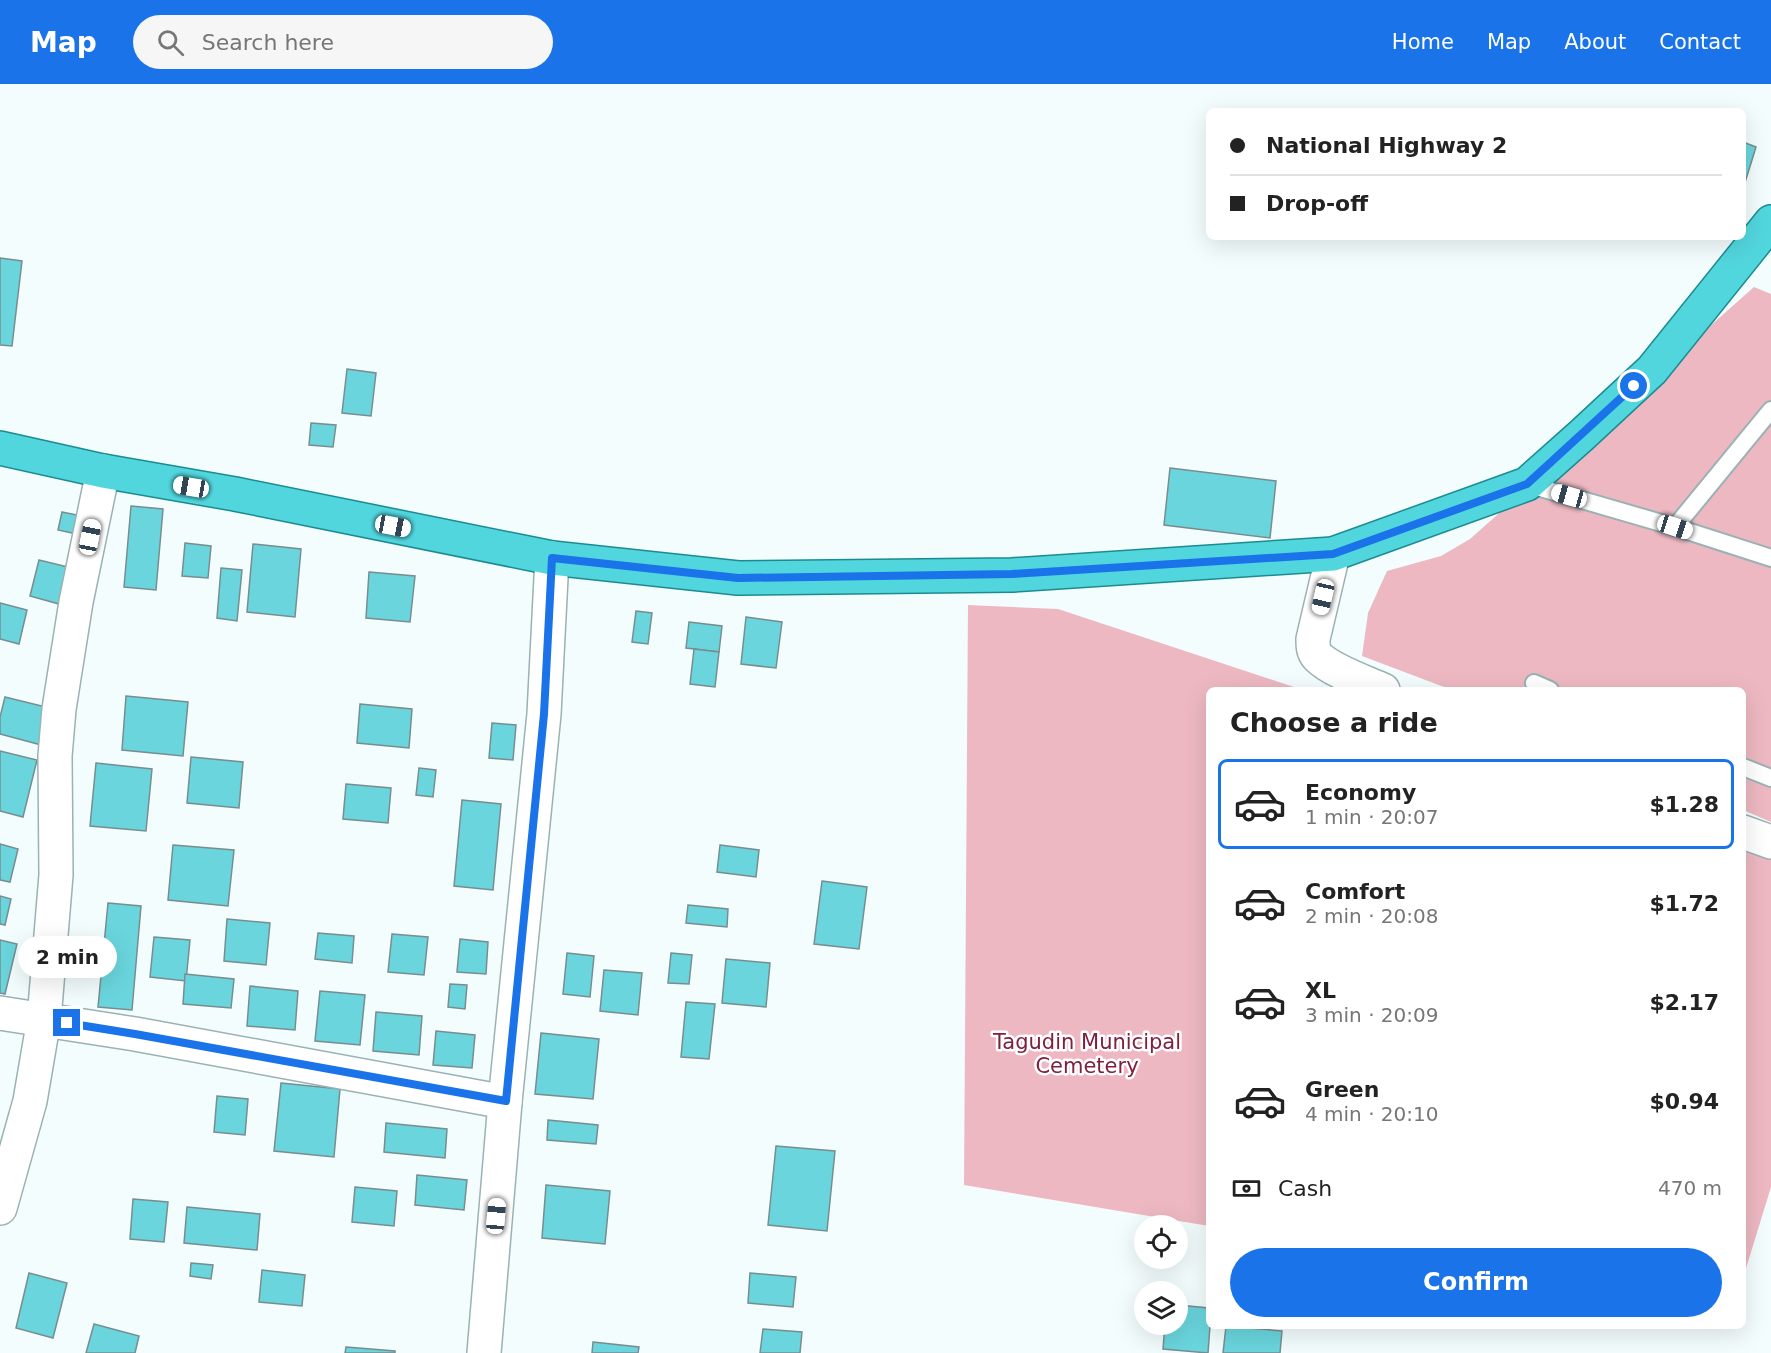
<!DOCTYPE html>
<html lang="en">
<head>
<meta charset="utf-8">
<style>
	:root { --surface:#fff; --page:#f6f6f6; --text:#222; --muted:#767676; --line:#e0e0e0; --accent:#1a73e8 }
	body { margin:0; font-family:"DejaVu Sans",sans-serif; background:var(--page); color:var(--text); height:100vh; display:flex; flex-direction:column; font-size:22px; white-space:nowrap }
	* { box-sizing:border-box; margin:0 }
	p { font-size:20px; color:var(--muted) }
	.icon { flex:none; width:33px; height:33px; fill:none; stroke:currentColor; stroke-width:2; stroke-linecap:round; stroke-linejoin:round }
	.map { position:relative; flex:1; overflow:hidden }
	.panel { position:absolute; left:1206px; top:603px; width:540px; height:642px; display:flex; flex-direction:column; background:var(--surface); border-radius:9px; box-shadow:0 6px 24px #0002 }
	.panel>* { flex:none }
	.guide { position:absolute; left:1206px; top:24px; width:540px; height:132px; border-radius:9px; box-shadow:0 6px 24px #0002; display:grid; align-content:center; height:132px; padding:0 24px; background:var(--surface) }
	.fabs { position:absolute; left:1134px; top:1131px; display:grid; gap:12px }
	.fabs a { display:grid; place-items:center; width:54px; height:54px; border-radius:50%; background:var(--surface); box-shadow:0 6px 24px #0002; font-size:30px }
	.end { position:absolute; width:27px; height:27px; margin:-14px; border:8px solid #1a73e8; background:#fff; box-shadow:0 0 0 3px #fff }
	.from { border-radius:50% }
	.bubble { position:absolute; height:42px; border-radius:21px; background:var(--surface); box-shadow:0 6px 24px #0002; font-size:20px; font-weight:800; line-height:42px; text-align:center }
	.car { position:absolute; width:18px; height:36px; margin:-18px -9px; border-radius:8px; box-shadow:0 0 4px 2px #0007; background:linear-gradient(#fff 24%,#345 0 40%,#fff 0 76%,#345 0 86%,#fff 0) }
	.guide b { display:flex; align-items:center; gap:21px; height:57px; font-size:22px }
	.guide b+b { border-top:2px solid var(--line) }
	.guide i { width:15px; height:15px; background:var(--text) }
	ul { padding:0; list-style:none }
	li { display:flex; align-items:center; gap:18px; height:90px; margin:0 12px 9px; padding:0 12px; border:3px solid transparent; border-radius:9px }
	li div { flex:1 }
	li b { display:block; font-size:22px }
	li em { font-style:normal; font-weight:800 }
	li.on { border-color:var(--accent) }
	li>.icon { width:54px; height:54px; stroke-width:1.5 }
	h2 { padding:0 24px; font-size:27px; line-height:72px }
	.pay { display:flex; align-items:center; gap:15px; height:66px; padding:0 24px; font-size:22px }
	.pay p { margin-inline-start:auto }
	.action { display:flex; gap:12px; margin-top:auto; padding:12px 24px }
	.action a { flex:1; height:69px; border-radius:36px; background:var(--accent); color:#fff; font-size:24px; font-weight:800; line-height:69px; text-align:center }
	header { display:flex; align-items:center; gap:36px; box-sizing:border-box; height:84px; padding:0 30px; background:var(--accent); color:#fff }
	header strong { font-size:28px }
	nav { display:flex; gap:33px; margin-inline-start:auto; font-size:21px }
	.search { width:420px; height:54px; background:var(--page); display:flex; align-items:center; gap:15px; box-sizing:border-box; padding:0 21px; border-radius:33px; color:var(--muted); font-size:22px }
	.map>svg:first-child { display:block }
</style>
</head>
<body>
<header>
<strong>Map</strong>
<div class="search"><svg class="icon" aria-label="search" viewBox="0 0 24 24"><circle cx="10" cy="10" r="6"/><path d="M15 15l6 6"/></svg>Search here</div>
<nav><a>Home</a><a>Map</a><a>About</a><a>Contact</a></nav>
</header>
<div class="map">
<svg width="1771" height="1269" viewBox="0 0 1771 1269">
	<rect width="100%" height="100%" fill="#f3fdfe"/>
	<g fill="#edb8c2">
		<polygon points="1754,203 1771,210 1771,738 1743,726 1743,606 1452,606 1362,572 1368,529 1387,487 1441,472 1470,455"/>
		<polygon points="968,521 1058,525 1303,606 1209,606 1209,1142 964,1101"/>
		<polygon points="1743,766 1771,776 1771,1103 1743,1194"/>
	</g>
	<g fill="#6ad5dd" stroke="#778e90" stroke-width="1.5">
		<polygon points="1743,58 1756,63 1743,105"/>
		<polygon points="0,174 22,177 12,262 0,261"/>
		<polygon points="347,285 376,289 371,332 342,329"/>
		<polygon points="311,339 336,341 333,363 309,361"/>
		<polygon points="1170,384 1276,397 1270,454 1164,441"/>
		<polygon points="131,422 163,425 156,506 124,503"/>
		<polygon points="62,428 82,432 77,450 58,446"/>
		<polygon points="185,459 211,462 208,494 182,492"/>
		<polygon points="253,460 301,465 295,533 247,528"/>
		<polygon points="39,476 68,483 59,520 30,512"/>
		<polygon points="221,484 242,486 237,537 217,534"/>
		<polygon points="369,488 415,492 410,538 366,534"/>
		<polygon points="0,519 27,526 19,560 0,555"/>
		<polygon points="636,527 652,529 648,560 632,558"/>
		<polygon points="746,533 782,538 776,584 741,580"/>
		<polygon points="689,538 722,542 719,568 686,564"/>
		<polygon points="694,565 719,568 715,603 690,600"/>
		<polygon points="126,612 188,618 183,672 122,666"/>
		<polygon points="5,613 54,625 45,662 0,650 0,633"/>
		<polygon points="360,620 412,625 409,664 357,659"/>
		<polygon points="492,639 516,641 513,676 489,674"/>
		<polygon points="0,667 37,676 23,733 0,727"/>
		<polygon points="191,673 243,678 239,724 187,719"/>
		<polygon points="96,679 152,685 146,747 90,742"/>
		<polygon points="419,684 436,686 433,713 416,711"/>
		<polygon points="346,700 391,704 388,739 343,735"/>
		<polygon points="462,716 501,720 493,806 454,802"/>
		<polygon points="0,760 18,765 10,798 0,796"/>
		<polygon points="173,761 234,766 228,822 168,816"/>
		<polygon points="720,761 759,766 756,793 717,788"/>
		<polygon points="822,797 867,803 859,865 814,860"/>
		<polygon points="0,812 11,815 5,841 0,840"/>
		<polygon points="108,819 141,822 132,926 98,923"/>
		<polygon points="688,821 728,825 727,843 686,839"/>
		<polygon points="227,835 270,839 266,881 224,877"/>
		<polygon points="318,849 354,852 352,879 315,875"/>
		<polygon points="392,850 428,853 424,891 388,888"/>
		<polygon points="154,853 190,856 186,897 150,893"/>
		<polygon points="460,855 488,858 486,890 457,888"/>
		<polygon points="0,856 17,860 5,910 0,909"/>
		<polygon points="567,869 594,872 590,913 563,910"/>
		<polygon points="671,869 692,871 689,900 668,899"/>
		<polygon points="726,875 770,879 766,923 722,919"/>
		<polygon points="604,886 642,889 638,931 600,927"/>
		<polygon points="185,890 234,895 231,924 183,920"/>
		<polygon points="450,900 467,901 465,925 448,923"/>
		<polygon points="250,902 298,907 295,946 247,942"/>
		<polygon points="320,907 365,911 360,961 315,957"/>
		<polygon points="686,918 715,920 709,975 681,973"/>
		<polygon points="376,928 422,932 419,971 373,967"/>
		<polygon points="436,947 475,951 472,984 433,981"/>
		<polygon points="541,949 599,955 593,1015 535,1010"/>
		<polygon points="281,999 340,1005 334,1073 274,1067"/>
		<polygon points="217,1012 248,1015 245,1051 214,1048"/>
		<polygon points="548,1036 598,1041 596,1060 547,1056"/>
		<polygon points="386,1039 447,1045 445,1074 384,1068"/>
		<polygon points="776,1062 835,1067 827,1147 768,1141"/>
		<polygon points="417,1091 467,1096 464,1126 415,1121"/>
		<polygon points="546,1101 610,1107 605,1160 542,1154"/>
		<polygon points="355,1103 397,1107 394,1142 352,1138"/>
		<polygon points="133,1115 168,1118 164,1158 130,1155"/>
		<polygon points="187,1123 260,1130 257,1166 184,1159"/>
		<polygon points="191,1179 213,1181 211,1195 190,1192"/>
		<polygon points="262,1186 305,1191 302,1222 259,1218"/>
		<polygon points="29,1189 67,1199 53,1254 16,1244"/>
		<polygon points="750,1189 796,1193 793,1223 748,1219"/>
		<polygon points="1178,1221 1209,1224 1210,1242 1208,1269 1163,1265 1165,1240 1178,1240"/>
		<polygon points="94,1240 139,1252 135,1269 86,1269"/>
		<polygon points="1226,1242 1282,1247 1280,1269 1223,1269"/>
		<polygon points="763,1245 802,1248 800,1269 760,1269"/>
		<polygon points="593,1258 639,1263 638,1269 592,1269"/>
		<polygon points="346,1263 395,1267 395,1269 345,1269"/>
	</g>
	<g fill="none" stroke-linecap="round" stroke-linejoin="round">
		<defs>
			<g id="service">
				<polyline points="1527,400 1675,443 1771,474"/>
				<polyline points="1675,443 1771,326"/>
				<polyline points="1534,599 1550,606"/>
				<polyline points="1743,683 1771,694"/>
			</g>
			<g id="minor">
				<path d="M1333 470 1313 555C1313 562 1313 568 1318 573 1332 587 1365 598 1383 606"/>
				<polyline points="1743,748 1771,758"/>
				<polyline points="0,929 135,950 505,1018"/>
				<polyline points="0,1124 30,1017 44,935 56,791 55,672 59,625 76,518 103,387"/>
				<polyline points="484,1269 505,1018 544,630 552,474"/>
			</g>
			<polyline id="trunk" points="0,364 103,387 235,410 552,474 738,494 1012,491 1333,470 1527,400 1582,351 1652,286 1771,138"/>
		</defs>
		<use href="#service" stroke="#9ab2b3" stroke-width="20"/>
		<use href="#minor" stroke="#9ab2b3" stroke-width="36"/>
		<use href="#trunk" stroke="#1c8b91" stroke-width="36"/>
		<use href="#service" stroke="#fff" stroke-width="16"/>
		<use href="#minor" stroke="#fff" stroke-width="33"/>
		<use href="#trunk" stroke="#52d6de" stroke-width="33"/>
	</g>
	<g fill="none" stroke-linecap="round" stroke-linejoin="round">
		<polyline stroke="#1a73e8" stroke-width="8" points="67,939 135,950 506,1017 544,630 552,474 738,494 1012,490 1333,470 1527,400 1634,302"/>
	</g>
	<g text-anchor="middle" stroke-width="5" stroke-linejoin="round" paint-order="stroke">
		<g font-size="21" fill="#7f213e" stroke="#fff">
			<text x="1087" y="965">Tagudin Municipal<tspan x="1087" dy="24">Cemetery</tspan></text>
		</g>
	</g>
</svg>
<div class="fabs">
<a><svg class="icon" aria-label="locate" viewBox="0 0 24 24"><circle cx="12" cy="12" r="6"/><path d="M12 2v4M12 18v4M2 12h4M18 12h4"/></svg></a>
<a><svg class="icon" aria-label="layers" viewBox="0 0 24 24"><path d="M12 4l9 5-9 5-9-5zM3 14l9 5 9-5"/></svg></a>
</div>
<i class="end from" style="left:1634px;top:302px"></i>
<i class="end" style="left:67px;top:939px"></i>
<div class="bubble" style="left:18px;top:852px;width:99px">2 min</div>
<i class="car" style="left:191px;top:403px;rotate:280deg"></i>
<i class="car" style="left:1569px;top:412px;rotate:286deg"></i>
<i class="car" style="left:393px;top:442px;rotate:101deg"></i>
<i class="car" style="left:1675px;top:443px;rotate:108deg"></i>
<i class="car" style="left:90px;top:453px;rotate:11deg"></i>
<i class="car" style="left:1323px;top:513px;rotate:193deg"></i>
<i class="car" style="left:496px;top:1132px;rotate:5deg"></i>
<div class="guide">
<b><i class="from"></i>National Highway 2</b>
<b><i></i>Drop-off</b>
</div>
<section class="panel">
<h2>Choose a ride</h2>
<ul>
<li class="on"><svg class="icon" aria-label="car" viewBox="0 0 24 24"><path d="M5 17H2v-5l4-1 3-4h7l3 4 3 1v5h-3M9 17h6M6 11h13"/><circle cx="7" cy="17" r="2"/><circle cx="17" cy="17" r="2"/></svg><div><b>Economy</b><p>1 min · 20:07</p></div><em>$1.28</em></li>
<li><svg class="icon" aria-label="car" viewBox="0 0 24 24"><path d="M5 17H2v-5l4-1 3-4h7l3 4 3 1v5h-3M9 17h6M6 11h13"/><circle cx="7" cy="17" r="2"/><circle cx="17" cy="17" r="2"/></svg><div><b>Comfort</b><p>2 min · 20:08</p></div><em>$1.72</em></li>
<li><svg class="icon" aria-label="car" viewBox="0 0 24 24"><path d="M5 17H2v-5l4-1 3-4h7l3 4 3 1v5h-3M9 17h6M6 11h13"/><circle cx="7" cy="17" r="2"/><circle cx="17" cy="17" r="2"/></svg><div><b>XL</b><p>3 min · 20:09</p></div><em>$2.17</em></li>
<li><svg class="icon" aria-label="car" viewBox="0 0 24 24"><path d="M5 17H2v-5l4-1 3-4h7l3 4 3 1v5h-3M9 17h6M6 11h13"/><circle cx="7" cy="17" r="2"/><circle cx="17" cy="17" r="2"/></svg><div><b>Green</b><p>4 min · 20:10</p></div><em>$0.94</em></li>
</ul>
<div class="pay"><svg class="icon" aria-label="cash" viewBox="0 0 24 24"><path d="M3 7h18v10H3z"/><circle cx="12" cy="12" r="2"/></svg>Cash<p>470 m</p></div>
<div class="action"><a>Confirm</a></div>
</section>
</div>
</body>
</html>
